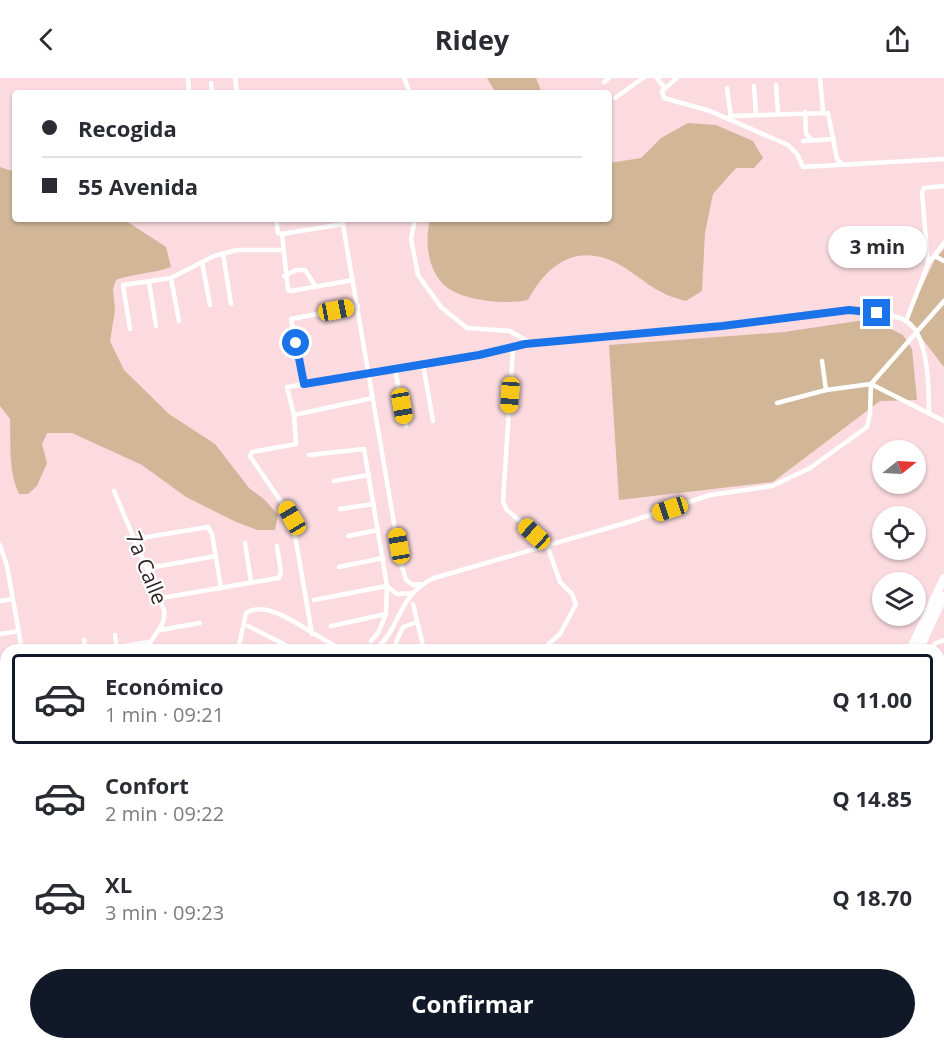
<!DOCTYPE html>
<html lang="es">
<head>
<meta charset="utf-8">
<style>
	:root { --surface:#fff; --page:#f2f2f3; --text:#2b2b33; --muted:#7c7c81; --line:#e1e1e2; --accent:#111827 }
	body { margin:0; font-family:"Open Sans",sans-serif; background:var(--page); color:var(--text); height:100vh; display:flex; flex-direction:column; font-size:22px; white-space:nowrap }
	* { box-sizing:border-box; margin:0 }
	p { font-size:20px; color:var(--muted) }
	.icon { flex:none; width:33px; height:33px; fill:none; stroke:currentColor; stroke-width:2; stroke-linecap:round; stroke-linejoin:round }
	.map { position:relative; flex:1; overflow:hidden }
	.sheet { position:absolute; left:0px; top:566px; width:945px; height:406px; display:flex; flex-direction:column; background:var(--surface); border-radius:18px 18px 0 0; box-shadow:0 2px 4px #0004 }
	.sheet>* { flex:none }
	.hud { position:absolute; left:12px; top:12px; width:600px; height:132px; border-radius:6px; box-shadow:0 2px 4px #0004; display:grid; align-content:center; height:132px; padding:0 30px; background:var(--surface) }
	.needle { width:39px; rotate:72deg }
	.buttons { position:absolute; left:872px; top:362px; display:grid; gap:12px }
	.buttons a { display:grid; place-items:center; width:54px; height:54px; border-radius:50%; background:var(--surface); box-shadow:0 2px 4px #0004; font-size:30px }
	.end { position:absolute; width:27px; height:27px; margin:-14px; border:8px solid #1a73e8; background:#fff; box-shadow:0 0 0 3px #fff }
	.from { border-radius:50% }
	.bubble { position:absolute; height:42px; border-radius:21px; background:var(--surface); box-shadow:0 2px 4px #0004; font-size:20px; font-weight:700; line-height:42px; text-align:center }
	.car { position:absolute; width:18px; height:36px; margin:-18px -9px; border-radius:8px; box-shadow:0 0 4px 2px #0007; background:linear-gradient(#f5c518 24%,#345 0 40%,#f5c518 0 76%,#345 0 86%,#f5c518 0) }
	.hud b { display:flex; align-items:center; gap:21px; height:57px; font-size:22px }
	.hud b+b { border-top:2px solid var(--line) }
	.hud i { width:15px; height:15px; background:var(--text) }
	ul { padding:10px 0 0; list-style:none }
	li { display:flex; align-items:center; gap:18px; height:90px; margin:0 12px 9px; padding:0 18px; border:3px solid transparent; border-radius:6px }
	li div { flex:1 }
	li b { display:block; font-size:22px }
	li em { font-style:normal; font-weight:700 }
	li.on { border-color:var(--accent) }
	li>.icon { width:54px; height:54px; stroke-width:1.5 }
	.button { display:flex; gap:12px; margin-top:auto; padding:12px 30px }
	.button a { flex:1; height:69px; border-radius:36px; background:var(--accent); color:#fff; font-size:24px; font-weight:700; line-height:69px; text-align:center }
	header { display:flex; justify-content:space-between; align-items:center; height:78px; padding:0 30px; background:var(--surface); font-size:27px; font-weight:700 }
	.map>svg:first-child { display:block }
</style>
</head>
<body>
<header><svg class="icon" aria-label="back" viewBox="0 0 24 24"><path d="M15 5l-7 7 7 7"/></svg>Ridey<svg class="icon" aria-label="share" viewBox="0 0 24 24"><path d="M12 15V3M7 8l5-5 5 5M5 13v7h14v-7"/></svg></header>
<div class="map">
<svg width="944" height="971" viewBox="0 0 944 971">
	<rect width="100%" height="100%" fill="#fbdbe0"/>
	<g fill="#d1b698">
		<polygon points="487,0 536,0 542,15 496,15"/>
		<path d="M688 45 716 47 753 63 763 80 754 90H736L713 116 705 155 702 213 686 223C656 216 646 203 622 188 580 163 548 184 528 222 507 227 459 223 443 206 427 189 425 163 430 141H609V85L641 80 661 60Z"/>
		<path d="M0 89 15 94V141H123L166 169 171 189C153 196 134 195 116 202L113 211 115 232 110 263 124 292 169 336 215 366 249 410 265 422 278 437 275 452H257L236 444 186 419 142 387 72 355H47L42 366 47 385 37 408 28 416H19C8 391 11 368 10 341L0 328Z"/>
		<polygon points="944,171 944,289 907,241 934,183"/>
		<polygon points="871,241 903,257 912,271 917,322 880,323 773,404 619,422 609,267 784,254"/>
		<polygon points="0,892 6,907 6,966 31,966 33,971 0,971"/>
	</g>
	<g fill="none" stroke-linecap="round" stroke-linejoin="round">
		<g stroke="#fff" stroke-width="4.5">
			<polyline points="188,0 189,15"/>
			<polyline points="235,0 237,15"/>
			<polyline points="404,0 410,15"/>
			<polyline points="657,0 664,9"/>
			<polyline points="677,0 662,13 664,20 710,33 788,67 797,76 803,89 944,81"/>
			<polyline points="820,0 823,33"/>
			<polyline points="604,4 609,0"/>
			<polyline points="211,5 212,15"/>
			<polyline points="776,7 778,35"/>
			<polyline points="754,8 756,36"/>
			<polyline points="727,10 731,40"/>
			<polyline points="615,20 643,0"/>
			<polyline points="805,34 806,56 812,62"/>
			<polyline points="731,38 828,35 837,81 843,87"/>
			<polyline points="803,63 834,61"/>
			<polyline points="276,141 278,155 282,156 343,146"/>
			<polyline points="342,141 401,486 406,502 413,507 421,506"/>
			<polyline points="415,141 411,161 418,197 441,229 467,250 510,253 532,266"/>
			<polyline points="282,156 288,212 291,213 353,202"/>
			<polyline points="223,176 231,226"/>
			<polyline points="935,178 944,183"/>
			<polyline points="202,184 210,227"/>
			<polyline points="928,186 922,114 924,110 944,108"/>
			<polyline points="284,198 296,192 305,192 316,209"/>
			<polyline points="171,200 179,243"/>
			<polyline points="149,204 156,248"/>
			<polyline points="906,243 928,186 944,165"/>
			<polyline points="130,251 123,207 171,200 214,178 237,172 282,172"/>
			<polyline points="513,270 503,424 507,432 547,467 560,504 572,516 576,526 560,556 542,572"/>
			<polyline points="822,283 826,312"/>
			<polyline points="423,286 433,343"/>
			<polyline points="395,291 406,348"/>
			<polyline points="304,306 291,241 358,228"/>
			<polyline points="777,325 826,312 871,306 944,343"/>
			<polyline points="294,337 373,320"/>
			<polyline points="309,377 364,371 387,508 397,516 412,515"/>
			<polyline points="334,403 369,397"/>
			<path d="M114 413 164 532C167 549 151 556 148 572"/>
			<polyline points="340,431 374,426"/>
			<polyline points="348,458 378,452"/>
			<polyline points="135,461 208,449 212,456 221,510"/>
			<polyline points="245,465 251,504"/>
			<polyline points="0,467 7,488 22,572"/>
			<polyline points="339,489 383,480"/>
			<polyline points="149,490 216,478"/>
			<polyline points="161,520 279,500 281,494 277,468"/>
			<polyline points="314,522 387,508 386,536 331,548"/>
			<polyline points="0,523 13,521"/>
			<polyline points="413,526 424,572"/>
			<polyline points="248,548 295,572"/>
			<polyline points="160,552 200,545"/>
			<polyline points="0,556 19,553"/>
			<path d="M312 556 292 440 250 378 252 374 296 366 294 337 287 309 479 277 525 266 865 232C878 235 895 236 906 243 929 256 929 313 929 336"/>
			<polyline points="115,557 117,572"/>
			<polyline points="84,562 86,572"/>
			<polyline points="371,563 378,555 386,536"/>
			<polyline points="54,569 54,572"/>
			<polyline points="117,569 150,564"/>
			<path d="M238 572 246 535C271 518 318 563 344 572"/>
			<path d="M375 572C403 548 396 518 434 500L629 444 710 417 772 408 810 390 867 349 870 336 871 306 944 223"/>
			<polyline points="396,572 396,564 403,549 417,544"/>
			<polyline points="930,572 936,565 944,562"/>
			<polyline points="0,589 6,588"/>
			<polyline points="0,621 6,620"/>
			<polyline points="0,652 6,651"/>
			<polyline points="0,679 6,679"/>
			<polyline points="0,685 6,685"/>
			<polyline points="0,723 6,721"/>
			<polyline points="271,966 290,971 291,966"/>
			<polyline points="309,971 310,966"/>
			<polyline points="317,971 318,966"/>
		</g>
		<g stroke="#fff" stroke-width="7">
			<polyline points="0,796 6,798"/>
			<polyline points="443,966 458,971"/>
			<polyline points="462,966 476,971"/>
		</g>
		<g stroke="#fff" stroke-width="8">
			<polyline points="910,572 944,500"/>
			<polyline points="919,572 944,518"/>
			<polyline points="793,966 795,971"/>
			<polyline points="801,966 804,971"/>
			<polyline points="810,966 812,971"/>
			<polyline points="625,971 627,966"/>
			<polyline points="632,971 634,966"/>
		</g>
	</g>
	<g fill="none" stroke-linecap="round" stroke-linejoin="round">
		<polyline stroke="#1a73e8" stroke-width="8" points="296,265 304,306 479,277 525,266 722,248 849,232 877,235"/>
	</g>
	<g text-anchor="middle" stroke-width="4.5" stroke-linejoin="round" paint-order="stroke">
		<g font-size="21" fill="#302224" stroke="#fff">
			<text transform="translate(146 490) rotate(68)" y="7">7a Calle</text>
		</g>
	</g>
</svg>
<div class="buttons">
<a><svg class="needle" viewBox="-14 -14 28 28"><path d="M0-13l5 13h-10z" fill="#e53935"/><path d="M0 13l5-13h-10z" fill="#7c7c81"/></svg></a>
<a><svg class="icon" aria-label="locate" viewBox="0 0 24 24"><circle cx="12" cy="12" r="6"/><path d="M12 2v4M12 18v4M2 12h4M18 12h4"/></svg></a>
<a><svg class="icon" aria-label="layers" viewBox="0 0 24 24"><path d="M12 4l9 5-9 5-9-5zM3 14l9 5 9-5"/></svg></a>
</div>
<i class="end from" style="left:296px;top:265px"></i>
<i class="end" style="left:877px;top:235px"></i>
<div class="bubble" style="left:828px;top:148px;width:99px">3 min</div>
<i class="car" style="left:336px;top:232px;rotate:79deg"></i>
<i class="car" style="left:510px;top:317px;rotate:184deg"></i>
<i class="car" style="left:402px;top:328px;rotate:170deg"></i>
<i class="car" style="left:670px;top:431px;rotate:252deg"></i>
<i class="car" style="left:292px;top:440px;rotate:330deg"></i>
<i class="car" style="left:534px;top:456px;rotate:312deg"></i>
<i class="car" style="left:399px;top:468px;rotate:350deg"></i>
<div class="hud">
<b><i class="from"></i>Recogida</b>
<b><i></i>55 Avenida</b>
</div>
<section class="sheet">
<ul>
<li class="on"><svg class="icon" aria-label="car" viewBox="0 0 24 24"><path d="M5 17H2v-5l4-1 3-4h7l3 4 3 1v5h-3M9 17h6M6 11h13"/><circle cx="7" cy="17" r="2"/><circle cx="17" cy="17" r="2"/></svg><div><b>Económico</b><p>1 min · 09:21</p></div><em>Q 11.00</em></li>
<li><svg class="icon" aria-label="car" viewBox="0 0 24 24"><path d="M5 17H2v-5l4-1 3-4h7l3 4 3 1v5h-3M9 17h6M6 11h13"/><circle cx="7" cy="17" r="2"/><circle cx="17" cy="17" r="2"/></svg><div><b>Confort</b><p>2 min · 09:22</p></div><em>Q 14.85</em></li>
<li><svg class="icon" aria-label="car" viewBox="0 0 24 24"><path d="M5 17H2v-5l4-1 3-4h7l3 4 3 1v5h-3M9 17h6M6 11h13"/><circle cx="7" cy="17" r="2"/><circle cx="17" cy="17" r="2"/></svg><div><b>XL</b><p>3 min · 09:23</p></div><em>Q 18.70</em></li>
</ul>
<div class="button"><a>Confirmar</a></div>
</section>
</div>
</body>
</html>
